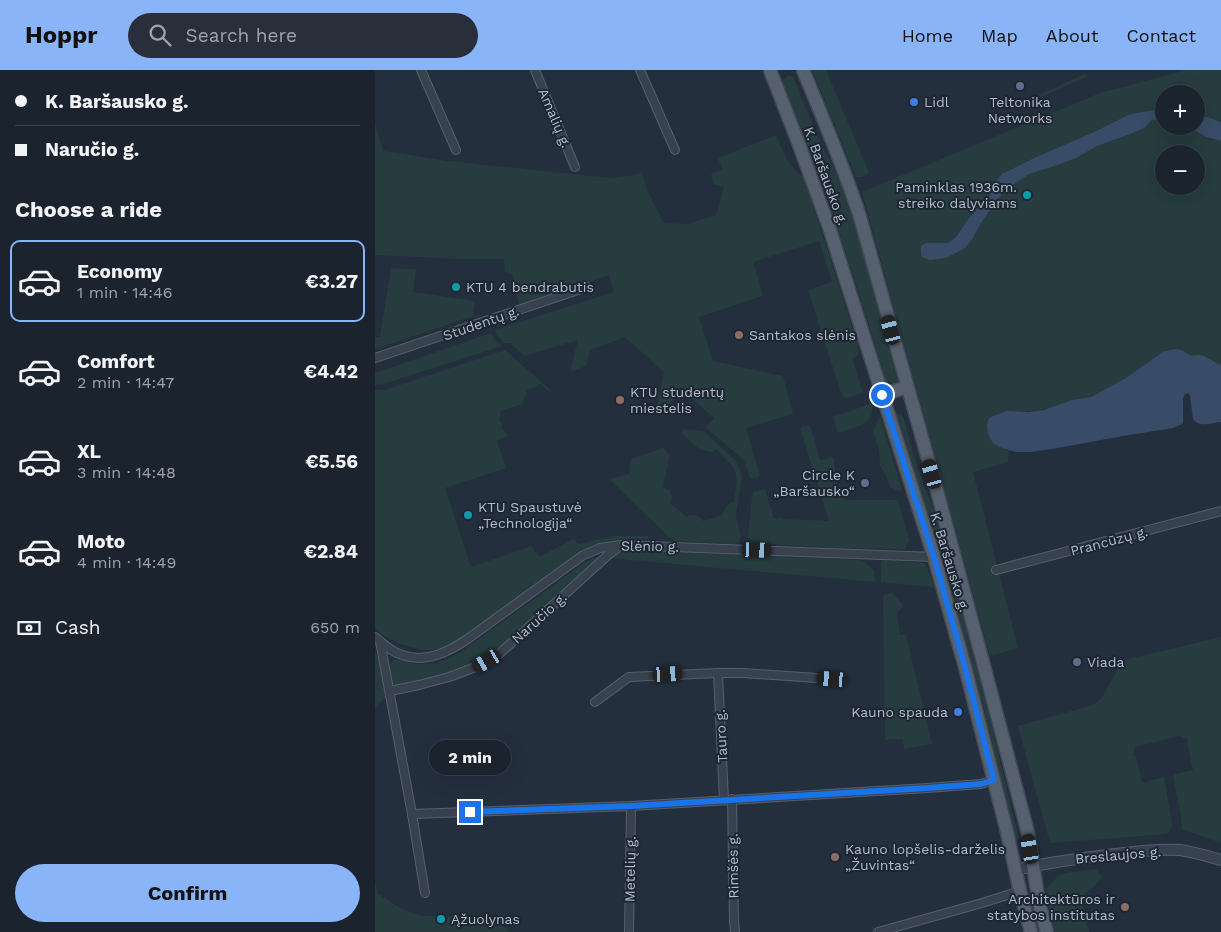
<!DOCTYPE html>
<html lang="en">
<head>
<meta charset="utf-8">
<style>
	:root { --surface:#1b232e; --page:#282f3a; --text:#f1f3f6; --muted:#a0a4aa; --line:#39404a; --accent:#8ab4f8 }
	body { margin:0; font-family:"Work Sans",sans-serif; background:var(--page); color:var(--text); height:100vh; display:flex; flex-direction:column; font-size:19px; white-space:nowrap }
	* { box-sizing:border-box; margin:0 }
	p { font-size:16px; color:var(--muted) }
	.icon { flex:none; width:28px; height:28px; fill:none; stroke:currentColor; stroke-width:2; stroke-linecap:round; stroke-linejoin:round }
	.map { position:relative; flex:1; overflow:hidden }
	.sheet { display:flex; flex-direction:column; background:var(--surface); width:375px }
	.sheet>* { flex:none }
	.hud { display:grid; align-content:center; height:110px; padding:0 15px; background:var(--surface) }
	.fabs { position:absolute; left:780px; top:15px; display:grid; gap:10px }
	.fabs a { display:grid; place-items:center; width:50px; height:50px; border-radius:50%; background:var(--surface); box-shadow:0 5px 20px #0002,0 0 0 1px var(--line); font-size:25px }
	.end { position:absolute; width:22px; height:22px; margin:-11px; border:6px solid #1a73e8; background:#fff; box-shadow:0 0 0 2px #fff }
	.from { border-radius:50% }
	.bubble { position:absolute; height:35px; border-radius:18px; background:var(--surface); box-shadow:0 5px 20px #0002,0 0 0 1px var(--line); font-size:16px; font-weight:700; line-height:35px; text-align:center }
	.car { position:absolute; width:15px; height:30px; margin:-15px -8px; border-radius:6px; box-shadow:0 0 4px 1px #0007; background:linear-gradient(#222 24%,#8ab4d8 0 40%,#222 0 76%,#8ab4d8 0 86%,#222 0) }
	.hud b { display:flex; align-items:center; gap:18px; height:48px; font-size:19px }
	.hud b+b { border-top:1px solid var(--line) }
	.hud i { width:12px; height:12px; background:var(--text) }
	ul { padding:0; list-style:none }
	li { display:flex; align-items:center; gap:15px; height:82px; margin:0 10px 8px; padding:0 5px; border:2px solid transparent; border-radius:10px }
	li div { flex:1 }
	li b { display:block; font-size:19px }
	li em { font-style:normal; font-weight:700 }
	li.active { border-color:var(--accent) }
	li>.icon { width:45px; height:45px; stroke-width:1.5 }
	h2 { padding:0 15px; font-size:22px; line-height:60px }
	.pay { display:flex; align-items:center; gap:12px; height:55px; padding:0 15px; font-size:19px }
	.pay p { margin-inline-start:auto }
	.primary-button { display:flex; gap:10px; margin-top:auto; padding:10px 15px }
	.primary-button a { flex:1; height:58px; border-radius:30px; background:var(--accent); color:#111; font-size:20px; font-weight:700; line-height:58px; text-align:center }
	header { display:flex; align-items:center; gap:30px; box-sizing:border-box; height:70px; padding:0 25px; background:var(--accent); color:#111 }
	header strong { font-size:24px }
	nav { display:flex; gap:28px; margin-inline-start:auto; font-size:18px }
	.search { width:350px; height:45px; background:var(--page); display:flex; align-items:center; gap:12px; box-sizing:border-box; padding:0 18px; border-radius:28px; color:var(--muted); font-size:19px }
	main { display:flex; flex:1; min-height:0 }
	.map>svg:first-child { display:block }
</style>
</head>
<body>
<header>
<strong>Hoppr</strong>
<div class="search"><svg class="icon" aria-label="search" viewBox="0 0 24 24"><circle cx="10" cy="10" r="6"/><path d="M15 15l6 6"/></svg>Search here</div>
<nav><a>Home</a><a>Map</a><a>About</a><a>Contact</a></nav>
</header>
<main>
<section class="sheet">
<div class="hud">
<b><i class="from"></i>K. Baršausko g.</b>
<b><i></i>Naručio g.</b>
</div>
<h2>Choose a ride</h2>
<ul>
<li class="active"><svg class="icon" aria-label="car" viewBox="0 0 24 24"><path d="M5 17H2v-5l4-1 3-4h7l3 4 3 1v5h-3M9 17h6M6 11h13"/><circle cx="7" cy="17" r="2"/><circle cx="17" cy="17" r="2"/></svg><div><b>Economy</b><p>1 min · 14:46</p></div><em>€3.27</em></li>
<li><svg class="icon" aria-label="car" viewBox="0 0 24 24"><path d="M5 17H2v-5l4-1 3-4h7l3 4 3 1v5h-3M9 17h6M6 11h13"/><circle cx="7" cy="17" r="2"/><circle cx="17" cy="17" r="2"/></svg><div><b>Comfort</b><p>2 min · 14:47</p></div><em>€4.42</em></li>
<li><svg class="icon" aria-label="car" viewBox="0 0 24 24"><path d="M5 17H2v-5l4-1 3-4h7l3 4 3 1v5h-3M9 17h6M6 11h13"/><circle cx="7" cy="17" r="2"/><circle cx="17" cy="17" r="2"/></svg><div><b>XL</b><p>3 min · 14:48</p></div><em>€5.56</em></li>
<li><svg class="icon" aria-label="car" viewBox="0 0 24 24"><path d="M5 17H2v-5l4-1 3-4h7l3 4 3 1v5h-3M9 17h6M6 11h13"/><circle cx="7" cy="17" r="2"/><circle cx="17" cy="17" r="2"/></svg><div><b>Moto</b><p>4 min · 14:49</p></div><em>€2.84</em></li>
</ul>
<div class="pay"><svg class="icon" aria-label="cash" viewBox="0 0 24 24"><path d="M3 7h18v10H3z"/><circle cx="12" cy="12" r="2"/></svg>Cash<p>650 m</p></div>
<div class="primary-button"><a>Confirm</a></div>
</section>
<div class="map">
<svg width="846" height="862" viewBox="0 0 846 862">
	<rect width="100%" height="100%" fill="#242f3e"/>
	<g fill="#263c3f" fill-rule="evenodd">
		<polygon points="439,0 451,0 494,103 488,107 481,107 438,2"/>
		<path d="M812 0H846V52L821 43V24H789V39L755 44 719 62 659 88 627 104 621 111 615 125 594 148 581 167 573 173H551L546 183 598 168 606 153 628 122 654 104 683 95 701 88 722 76 753 65 768 58 777 50 789 49V56H812L831 67 846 71V295C835 290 829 282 816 286L807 280 801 279 789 281C776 290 764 300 751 308 719 329 670 345 631 341L627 378 634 380 633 392 598 402 643 578 615 586 487 122 725 23ZM789 84H821V116H789Z"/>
		<polygon points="710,4 712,7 661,29 659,27"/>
		<path d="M414 5 418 7 443 67 467 115 487 176 525 315 517 313 512 315C482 213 449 112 408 15V10Z"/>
		<polygon points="0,54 8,81 73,91 234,108 260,105 267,102 271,118 289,153 313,154 341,145 349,117 338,114 336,104 347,99 343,88 401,65 411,88 424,105 428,105 482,272 483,285 477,288 488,323 472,328 468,327 465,320 433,220 457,212 444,171 378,192 388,226 324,247 338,291 408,306 418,344 371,358 385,406 375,409 369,390 331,358 339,348 307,320 285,344 278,338 282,336 289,302 250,267 215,280 211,296 201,300 195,302 203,270 149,286 135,273 129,273 122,265 120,260 239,222 234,205 144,235 139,216 137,204 130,202 129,189 87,189 0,185"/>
		<polygon points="16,198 41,199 38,222 100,231 98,246 0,279 0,267 5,267"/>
		<polygon points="116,263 120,270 127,276 8,314 0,315 0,303"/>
		<polygon points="130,280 178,322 176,323 166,314 152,320 148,334 126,341 124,352 126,352 127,356 126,357 134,366 122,371 131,398 70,418 96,497 157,476 164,487 199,469 203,474 239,466 277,466 271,469 241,470 216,476 121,543 98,562 73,576 62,579 48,580 25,574 6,564 0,556 0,320 10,320"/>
		<path d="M498 333C497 337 498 342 496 346 491 357 473 359 463 363L458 347Z"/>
		<polygon points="521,343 526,344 529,349 540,389 548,413 557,434 574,495 612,637 644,769 641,770 609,639 578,526"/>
		<polygon points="505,346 527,421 520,420 515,417 511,405 505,396 504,381 498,361"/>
		<polygon points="435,355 445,390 459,387 461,420 456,423 460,429 465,427 468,429 472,430 522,430 523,431 535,472 531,475 531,479 466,478 376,473 373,467 377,426 379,422 390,419 399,449 407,447 409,449 454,451 425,358"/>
		<path d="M309 359 328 361 362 392 367 405 361 445 366 467 364 472 360 474 301 471 297 470 234 409 254 404 256 389 288 378 295 386 294 387 288 417 294 420 297 427 295 433 311 447 317 445 324 446 328 451 348 445 349 440 354 434H355L356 432H359C364 402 364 401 341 379L337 382 324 379 306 363Z"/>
		<polygon points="247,480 485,490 488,491 499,500 500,512 235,488"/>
		<path d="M222 487V490L195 513 118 583 99 593 66 606 17 617C15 607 10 595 20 589L40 594H60L86 582 210 492 219 488Z"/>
		<polygon points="507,490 548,493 551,495 559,517 506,512 506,494"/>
		<polygon points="518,523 528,536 522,543 525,565 531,565 557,674 529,679 528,669 510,670 508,525"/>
		<polygon points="846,567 846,773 807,759 806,746 798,705 818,700 812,673 813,669 804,666 760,677 758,685 761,687 767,713 789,707 797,754 795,760 792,764 675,773 643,656 718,635 726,629 743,599 741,592"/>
		<polygon points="0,581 5,592 12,626 0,637"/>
		<polygon points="721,799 727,808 706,828 710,846 714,862 680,862 670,820 683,806 691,803"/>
		<polygon points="0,811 3,824 27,839 47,846 69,846 121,852 136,862 0,862"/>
		<polygon points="655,828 657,829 667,862 662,862 653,831"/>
	</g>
	<g fill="#394c67">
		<polygon points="787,39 789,39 789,49 777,50 769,58 753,65 722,76 701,88 683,95 654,104 628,122 606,153 598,168 590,178 571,188 555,190 547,187 546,183 546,176 551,173 573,173 581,167 594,148 615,125 621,111 627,104 659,88 719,62 755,44"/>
		<polygon points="821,43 846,52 846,71 831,67 812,56 821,56"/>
		<path d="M801 279 807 280 816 286C831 282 833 290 846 295V352C836 353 825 358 818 349L815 325 813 323 810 324 808 328V353L805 355 798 358 748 366 683 378 655 382H641L627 378 618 373 613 364 612 356 613 350 616 347 631 341 653 342 669 340 697 330 716 327 751 308 789 281Z"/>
	</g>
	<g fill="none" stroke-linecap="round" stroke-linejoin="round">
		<defs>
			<g id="minor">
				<polyline points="46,0 81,80"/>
				<polyline points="160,0 200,97"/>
				<polyline points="265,0 300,80"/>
				<polyline points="0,288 212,217"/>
				<polyline points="621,500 846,441"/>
				<path d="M0 567C8 574 17 582 27 585 51 594 75 581 94 568L207 486 225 478 246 475 559 487"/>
				<polyline points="5,571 37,744 50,823"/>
				<polyline points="343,603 349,730"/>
				<polyline points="15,621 44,615 74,607 101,597 123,585 233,485 246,475"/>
				<polyline points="220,632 254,607 343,603 368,603 457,609"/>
				<polyline points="357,729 359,851 360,862"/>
				<polyline points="37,744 256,736 552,718 606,714 619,710"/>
				<polyline points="254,862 256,736"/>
				<polyline points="503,862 607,833 645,821"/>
			</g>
			<path id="tertiary" d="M640 800C668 793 696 790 724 786 748 783 781 778 805 780 819 782 832 786 846 790"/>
			<g id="primary">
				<polyline points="395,0 423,72 455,160 559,487 590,597 631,758 645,821 656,862"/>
				<path d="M428 0C448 48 469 97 485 147L562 421 609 596 653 763 664 833 672 862"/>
				<polyline points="507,325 532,317"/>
			</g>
		</defs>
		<use href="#minor" stroke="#565f6c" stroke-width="10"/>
		<use href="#tertiary" stroke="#565f6c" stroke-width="12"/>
		<use href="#primary" stroke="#414a57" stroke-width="15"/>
		<use href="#minor" stroke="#38414e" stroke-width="8"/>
		<use href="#tertiary" stroke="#38414e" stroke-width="10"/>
		<use href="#primary" stroke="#56606e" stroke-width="12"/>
	</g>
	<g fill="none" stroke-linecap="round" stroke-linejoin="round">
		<polyline stroke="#1a73e8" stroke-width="6" points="95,742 256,736 552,718 606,714 619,710 590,597 559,487 507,325"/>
	</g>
	<g fill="#5c6f8a" stroke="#1d2633" stroke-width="2">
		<circle cx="645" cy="16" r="5"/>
		<circle cx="490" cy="413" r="5"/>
		<circle cx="702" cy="592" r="5"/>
	</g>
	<g fill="#3f7fe0" stroke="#1d2633" stroke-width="2">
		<circle cx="539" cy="32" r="5"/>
		<circle cx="583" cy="642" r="5"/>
	</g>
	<g fill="#0f9aa8" stroke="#1d2633" stroke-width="2">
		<circle cx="652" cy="125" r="5"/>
		<circle cx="81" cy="217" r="5"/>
		<circle cx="93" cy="445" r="5"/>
		<circle cx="66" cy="849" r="5"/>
	</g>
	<g fill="#8d6e63" stroke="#1d2633" stroke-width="2">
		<circle cx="364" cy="265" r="5"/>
		<circle cx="245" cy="330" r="5"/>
		<circle cx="460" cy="787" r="5"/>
		<circle cx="750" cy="837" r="5"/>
	</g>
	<g text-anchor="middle" stroke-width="4" stroke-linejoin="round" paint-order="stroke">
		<g font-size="14" fill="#b4bcc9" stroke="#1d2633" text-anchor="start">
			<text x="549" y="37">Lidl</text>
			<text x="645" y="37" text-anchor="middle">Teltonika<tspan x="645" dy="16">Networks</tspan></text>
			<text x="642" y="122" text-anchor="end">Paminklas 1936m.<tspan x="642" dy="16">streiko dalyviams</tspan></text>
			<text x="91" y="222">KTU 4 bendrabutis</text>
			<text x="374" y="270">Santakos slėnis</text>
			<text x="255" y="327">KTU studentų<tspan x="255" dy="16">miestelis</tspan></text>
			<text x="480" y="410" text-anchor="end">Circle K<tspan x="480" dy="16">„Baršausko“</tspan></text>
			<text x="103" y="442">KTU Spaustuvė<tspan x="103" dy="16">„Technologija“</tspan></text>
			<text x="712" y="597">Viada</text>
			<text x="573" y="647" text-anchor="end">Kauno spauda</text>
			<text x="470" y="784">Kauno lopšelis-darželis<tspan x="470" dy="16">„Žuvintas“</tspan></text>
			<text x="740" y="834" text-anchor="end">Architektūros ir<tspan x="740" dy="16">statybos institutas</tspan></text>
			<text x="76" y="854">Ąžuolynas</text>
		</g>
		<g font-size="14" fill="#b4bcc9" stroke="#1d2633">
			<text transform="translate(180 48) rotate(67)" y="5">Amalių g.</text>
			<text transform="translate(451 106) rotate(70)" y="5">K. Baršausko g.</text>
			<text transform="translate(106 253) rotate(-19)" y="5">Studentų g.</text>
			<text transform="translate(734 471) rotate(-15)" y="5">Prancūzų g.</text>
			<text transform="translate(275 476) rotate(1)" y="5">Slėnio g.</text>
			<text transform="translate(575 492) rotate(73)" y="5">K. Baršausko g.</text>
			<text transform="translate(164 548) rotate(-42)" y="5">Naručio g.</text>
			<text transform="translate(346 666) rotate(-93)" y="5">Tauro g.</text>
			<text transform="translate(743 785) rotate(-5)" y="5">Breslaujos g.</text>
			<text transform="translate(358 796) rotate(-91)" y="5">Rimšės g.</text>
			<text transform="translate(255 799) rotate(-89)" y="5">Metelių g.</text>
		</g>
	</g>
</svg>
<div class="fabs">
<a>+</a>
<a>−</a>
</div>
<i class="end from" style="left:507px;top:325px"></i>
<i class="end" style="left:95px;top:742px"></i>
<div class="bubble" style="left:54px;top:670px;width:82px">2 min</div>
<i class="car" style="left:516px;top:260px;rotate:345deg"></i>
<i class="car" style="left:557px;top:404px;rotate:344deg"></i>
<i class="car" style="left:382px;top:480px;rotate:92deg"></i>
<i class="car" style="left:112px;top:591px;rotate:240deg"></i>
<i class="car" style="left:293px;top:604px;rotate:87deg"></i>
<i class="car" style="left:457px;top:609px;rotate:274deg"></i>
<i class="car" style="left:655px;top:779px;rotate:350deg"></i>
</div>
</main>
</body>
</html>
